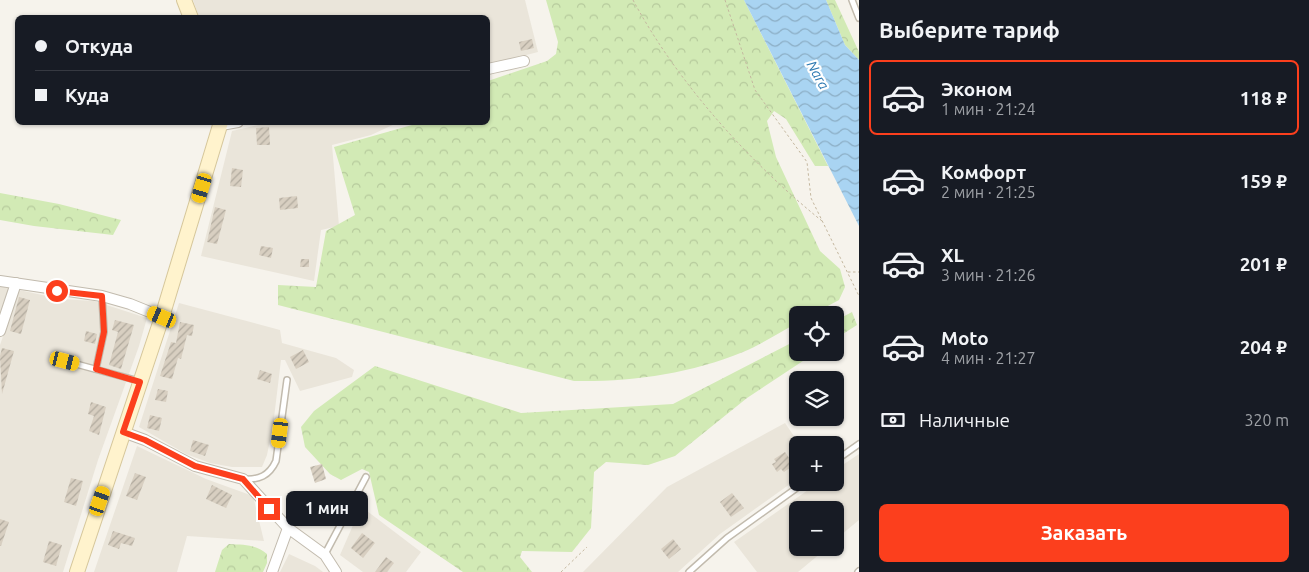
<!DOCTYPE html>
<html lang="ru">
<head>
<meta charset="utf-8">
<style>
	:root { --surface:#171b24; --page:#20242c; --text:#f1f3f6; --muted:#9ea1a6; --line:#363941; --accent:#fc3f1d }
	body { margin:0; font-family:Ubuntu,sans-serif; background:var(--page); color:var(--text); height:100vh; display:flex; flex-direction:column; font-size:19px; white-space:nowrap }
	* { box-sizing:border-box; margin:0 }
	p { font-size:16px; color:var(--muted) }
	.icon { flex:none; width:28px; height:28px; fill:none; stroke:currentColor; stroke-width:2; stroke-linecap:round; stroke-linejoin:round }
	.map { position:relative; flex:1; overflow:hidden }
	.drawer { display:flex; flex-direction:column; background:var(--surface); width:450px }
	.drawer>* { flex:none }
	.banner { position:absolute; left:15px; top:15px; width:475px; height:110px; border-radius:8px; box-shadow:0 1px 4px #0004; display:grid; align-content:center; height:110px; padding:0 20px; background:var(--surface) }
	.buttons { position:absolute; left:789px; top:306px; display:grid; gap:10px }
	.buttons a { display:grid; place-items:center; width:55px; height:55px; border-radius:8px; background:var(--surface); box-shadow:0 1px 4px #0004; font-size:25px }
	.end { position:absolute; width:22px; height:22px; margin:-11px; border:6px solid #fc3f1d; background:#fff; box-shadow:0 0 0 2px #fff }
	.from { border-radius:50% }
	.bubble { position:absolute; height:35px; border-radius:8px; background:var(--surface); box-shadow:0 1px 4px #0004; font-size:16px; font-weight:700; line-height:35px; text-align:center }
	.car { position:absolute; width:15px; height:30px; margin:-15px -8px; border-radius:6px; box-shadow:0 0 4px 1px #0007; background:linear-gradient(#f5c518 24%,#345 0 40%,#f5c518 0 76%,#345 0 86%,#f5c518 0) }
	.banner b { display:flex; align-items:center; gap:18px; height:48px; font-size:19px }
	.banner b+b { border-top:1px solid var(--line) }
	.banner i { width:12px; height:12px; background:var(--text) }
	ul { padding:0; list-style:none }
	li { display:flex; align-items:center; gap:15px; height:75px; margin:0 10px 8px; padding:0 10px; border:2px solid transparent; border-radius:8px }
	li div { flex:1 }
	li b { display:block; font-size:19px }
	li em { font-style:normal; font-weight:700 }
	li.selected { border-color:var(--accent) }
	li>.icon { width:45px; height:45px; stroke-width:1.5 }
	h2 { padding:0 20px; font-size:22px; line-height:60px }
	.pay { display:flex; align-items:center; gap:12px; height:55px; padding:0 20px; font-size:19px }
	.pay p { margin-inline-start:auto }
	.button { display:flex; gap:10px; margin-top:auto; padding:10px 20px }
	.button a { flex:1; height:58px; border-radius:8px; background:var(--accent); color:#fff; font-size:20px; font-weight:700; line-height:58px; text-align:center }
	main { display:flex; flex:1; min-height:0 }
	.map>svg:first-child { display:block }
</style>
</head>
<body>
<main>
<div class="map">
<svg width="859" height="572" viewBox="0 0 859 572">
	<defs>
		<pattern id="forest-crowns" width="20" height="18" patternUnits="userSpaceOnUse" patternTransform="scale(1.25)"><rect width="20" height="18" fill="#d2eab5"/><path d="M2 6a3 3 0 1 1 6 0M12 15a3 3 0 1 1 6 0" fill="none" stroke="#b6ca9c"/></pattern>
		<pattern id="water-waves" width="16" height="10" patternUnits="userSpaceOnUse" patternTransform="scale(1.25)"><rect width="16" height="10" fill="#a9d4f2"/><path d="M0 5q4-4 8 0t8 0" fill="none" stroke="#8caec5"/></pattern>
		<pattern id="building-hatch" width="6" height="6" patternUnits="userSpaceOnUse" patternTransform="scale(1.25)"><rect width="6" height="6" fill="#d8cfc1"/><path d="M-1 1l2-2M0 6l6-6M5 7l2-2" fill="none" stroke="#b1aa9e"/></pattern>
	</defs>
	<rect width="100%" height="100%" fill="#f6f3ec"/>
	<g fill="#eae5da">
		<polygon points="193,0 525,0 538,52 488,65 488,18 199,17"/>
		<polygon points="267,123 397,123 371,135 332,145 339,226 321,230 314,281 201,256 232,131"/>
		<polygon points="0,286 9,288 0,319"/>
		<polygon points="19,290 61,299 94,301 147,318 139,346 98,460 63,572 0,572 0,345"/>
		<polygon points="179,303 280,330 282,343 336,358 354,370 352,377 300,391 285,360 281,360 273,426 267,455 262,467 232,467 210,463 186,454 139,427"/>
		<polygon points="785,423 800,445 798,445 797,479 720,534 678,572 583,572 667,487"/>
		<polygon points="137,446 206,479 253,496 264,541 187,536 177,572 94,572"/>
		<polygon points="859,454 859,520 835,540 835,510 798,510 798,548 827,548 798,572 757,572 734,542 818,483 835,482 835,470"/>
		<polygon points="367,511 421,552 406,572 363,572 340,555 354,523"/>
		<polygon points="289,554 315,566 323,572 280,572"/>
	</g>
	<g fill="url(#forest-crowns)">
		<path d="M546 0H744L828 166H815L786 119 774 111 767 121 776 157 820 251 840 269 845 287 839 300 811 315H798L797 323C780 332 762 344 743 352 689 374 632 382 574 381L278 305V285L316 287 326 231 355 215 334 147 419 123 488 122V81L547 61 556 54 558 42Z"/>
		<polygon points="826,0 835,0 859,52 859,60 845,45"/>
		<polygon points="0,193 59,204 121,220 113,235 34,226 0,220"/>
		<polygon points="852,312 857,325 835,339 835,321"/>
		<polygon points="797,340 798,352 815,353 747,398 675,456 648,465 606,462 594,472 591,528 572,552 522,551 520,557 532,572 463,572 379,515 369,472 362,469 341,480 330,474 305,447 301,427 314,411 375,366 521,413 673,404"/>
		<path d="M229 544C244 545 255 544 267 554V563L263 572H215L222 550Z"/>
	</g>
	<polygon fill="url(#water-waves)" points="744,0 826,0 845,45 859,60 859,226"/>
	<g fill="url(#building-hatch)">
		<polygon points="532,39 534,48 521,51 519,42"/>
		<polygon points="269,127 270,145 257,145 256,128"/>
		<polygon points="232,168 243,170 241,187 230,186"/>
		<polygon points="297,196 298,208 280,210 279,198"/>
		<polygon points="215,207 226,210 217,244 207,242"/>
		<polygon points="261,246 273,248 271,258 259,255"/>
		<polygon points="301,259 309,259 309,267 300,267"/>
		<polygon points="19,297 30,300 21,334 10,331"/>
		<polygon points="115,320 134,325 121,369 109,365 118,332 112,330"/>
		<polygon points="180,322 194,325 192,336 187,335 181,359 178,358 172,379 160,376 171,342 176,343"/>
		<polygon points="86,331 97,334 95,344 84,341"/>
		<polygon points="2,348 14,351 2,394 0,356"/>
		<polygon points="303,350 309,362 296,369 290,357"/>
		<polygon points="260,370 272,374 270,383 257,379"/>
		<polygon points="158,389 168,391 166,402 155,400"/>
		<polygon points="91,402 106,407 99,435 89,431 94,416 88,414"/>
		<polygon points="150,415 162,418 159,431 147,428"/>
		<polygon points="193,440 209,445 205,456 190,451"/>
		<polygon points="785,452 794,465 784,472 781,469 777,472 772,464 776,462 774,459"/>
		<polygon points="322,464 326,479 315,483 310,467"/>
		<polygon points="135,473 146,477 137,500 126,496"/>
		<polygon points="71,478 83,481 76,506 64,502"/>
		<polygon points="212,485 232,495 226,508 206,499"/>
		<polygon points="732,493 744,508 731,517 720,502"/>
		<polygon points="0,519 9,522 1,546 0,546"/>
		<polygon points="113,531 135,538 132,546 121,543 119,549 108,545"/>
		<polygon points="362,533 375,543 363,558 351,548"/>
		<polygon points="673,539 681,549 669,559 661,549"/>
		<polygon points="49,541 62,545 56,566 43,562"/>
		<polygon points="386,557 394,563 387,572 375,572"/>
	</g>
	<g fill="none" stroke-linecap="round" stroke-linejoin="round">
		<defs>
			<g id="lane">
				<polyline points="852,0 859,18"/>
				<polyline points="65,361 139,381"/>
				<polyline points="96,369 104,332 102,296"/>
				<polyline points="835,461 859,444"/>
				<path d="M243 479C259 480 269 476 276 461L287 380"/>
				<polyline points="325,554 366,477"/>
				<polyline points="689,572 727,538 805,482"/>
				<polyline points="858,572 859,571"/>
			</g>
			<g id="street">
				<polyline points="488,69 524,61"/>
				<polyline points="221,125 238,122"/>
				<polyline points="0,281 102,296 130,304 162,317"/>
				<polyline points="0,331 16,283"/>
				<polyline points="123,432 145,440 195,466 243,479 288,528 325,555 336,572"/>
				<polyline points="272,572 288,528"/>
			</g>
			<g id="secondary">
				<polyline points="184,0 191,18"/>
				<polyline points="77,572 162,317 221,122"/>
			</g>
		</defs>
		<use href="#lane" stroke="#c2bbae" stroke-width="8"/>
		<use href="#street" stroke="#c2bbae" stroke-width="12"/>
		<use href="#secondary" stroke="#d6c79b" stroke-width="16"/>
		<g stroke="#c4b79f" stroke-width="1" stroke-dasharray="2.5 2.5" stroke-linecap="butt">
			<path d="M633 0C677 82 749 162 822 221"/>
			<polyline points="725,0 755,90 807,162 811,198 859,296"/>
			<polyline points="848,272 859,272"/>
			<polyline points="561,572 587,547"/>
		</g>
		<use href="#lane" stroke="#fff" stroke-width="5"/>
		<use href="#street" stroke="#fff" stroke-width="10"/>
		<use href="#secondary" stroke="#fff3cd" stroke-width="14"/>
	</g>
	<g fill="none" stroke-linecap="round" stroke-linejoin="round">
		<polyline stroke="#fc3f1d" stroke-width="6" points="57,291 102,296 104,332 96,369 140,382 123,432 145,440 195,466 243,479 269,509"/>
	</g>
	<g text-anchor="middle" stroke-width="4.5" stroke-linejoin="round" paint-order="stroke">
		<g font-size="14" font-style="italic" fill="#2e7ab2" stroke="#fff">
			<text transform="translate(818 75) rotate(61)" y="5">Nara</text>
		</g>
	</g>
</svg>
<div class="buttons">
<a><svg class="icon" aria-label="locate" viewBox="0 0 24 24"><circle cx="12" cy="12" r="6"/><path d="M12 2v4M12 18v4M2 12h4M18 12h4"/></svg></a>
<a><svg class="icon" aria-label="layers" viewBox="0 0 24 24"><path d="M12 4l9 5-9 5-9-5zM3 14l9 5 9-5"/></svg></a>
<a>+</a>
<a>−</a>
</div>
<i class="end from" style="left:57px;top:291px"></i>
<i class="end" style="left:269px;top:509px"></i>
<div class="bubble" style="left:286px;top:491px;width:82px">1 мин</div>
<i class="car" style="left:202px;top:188px;rotate:197deg"></i>
<i class="car" style="left:162px;top:317px;rotate:293deg"></i>
<i class="car" style="left:65px;top:361px;rotate:104deg"></i>
<i class="car" style="left:280px;top:433px;rotate:187deg"></i>
<i class="car" style="left:100px;top:501px;rotate:19deg"></i>
<div class="banner">
<b><i class="from"></i>Откуда</b>
<b><i></i>Куда</b>
</div>
</div>
<section class="drawer">
<h2>Выберите тариф</h2>
<ul>
<li class="selected"><svg class="icon" aria-label="car" viewBox="0 0 24 24"><path d="M5 17H2v-5l4-1 3-4h7l3 4 3 1v5h-3M9 17h6M6 11h13"/><circle cx="7" cy="17" r="2"/><circle cx="17" cy="17" r="2"/></svg><div><b>Эконом</b><p>1 мин · 21:24</p></div><em>118 ₽</em></li>
<li><svg class="icon" aria-label="car" viewBox="0 0 24 24"><path d="M5 17H2v-5l4-1 3-4h7l3 4 3 1v5h-3M9 17h6M6 11h13"/><circle cx="7" cy="17" r="2"/><circle cx="17" cy="17" r="2"/></svg><div><b>Комфорт</b><p>2 мин · 21:25</p></div><em>159 ₽</em></li>
<li><svg class="icon" aria-label="car" viewBox="0 0 24 24"><path d="M5 17H2v-5l4-1 3-4h7l3 4 3 1v5h-3M9 17h6M6 11h13"/><circle cx="7" cy="17" r="2"/><circle cx="17" cy="17" r="2"/></svg><div><b>XL</b><p>3 мин · 21:26</p></div><em>201 ₽</em></li>
<li><svg class="icon" aria-label="car" viewBox="0 0 24 24"><path d="M5 17H2v-5l4-1 3-4h7l3 4 3 1v5h-3M9 17h6M6 11h13"/><circle cx="7" cy="17" r="2"/><circle cx="17" cy="17" r="2"/></svg><div><b>Moto</b><p>4 мин · 21:27</p></div><em>204 ₽</em></li>
</ul>
<div class="pay"><svg class="icon" aria-label="cash" viewBox="0 0 24 24"><path d="M3 7h18v10H3z"/><circle cx="12" cy="12" r="2"/></svg>Наличные<p>320 m</p></div>
<div class="button"><a>Заказать</a></div>
</section>
</main>
</body>
</html>
